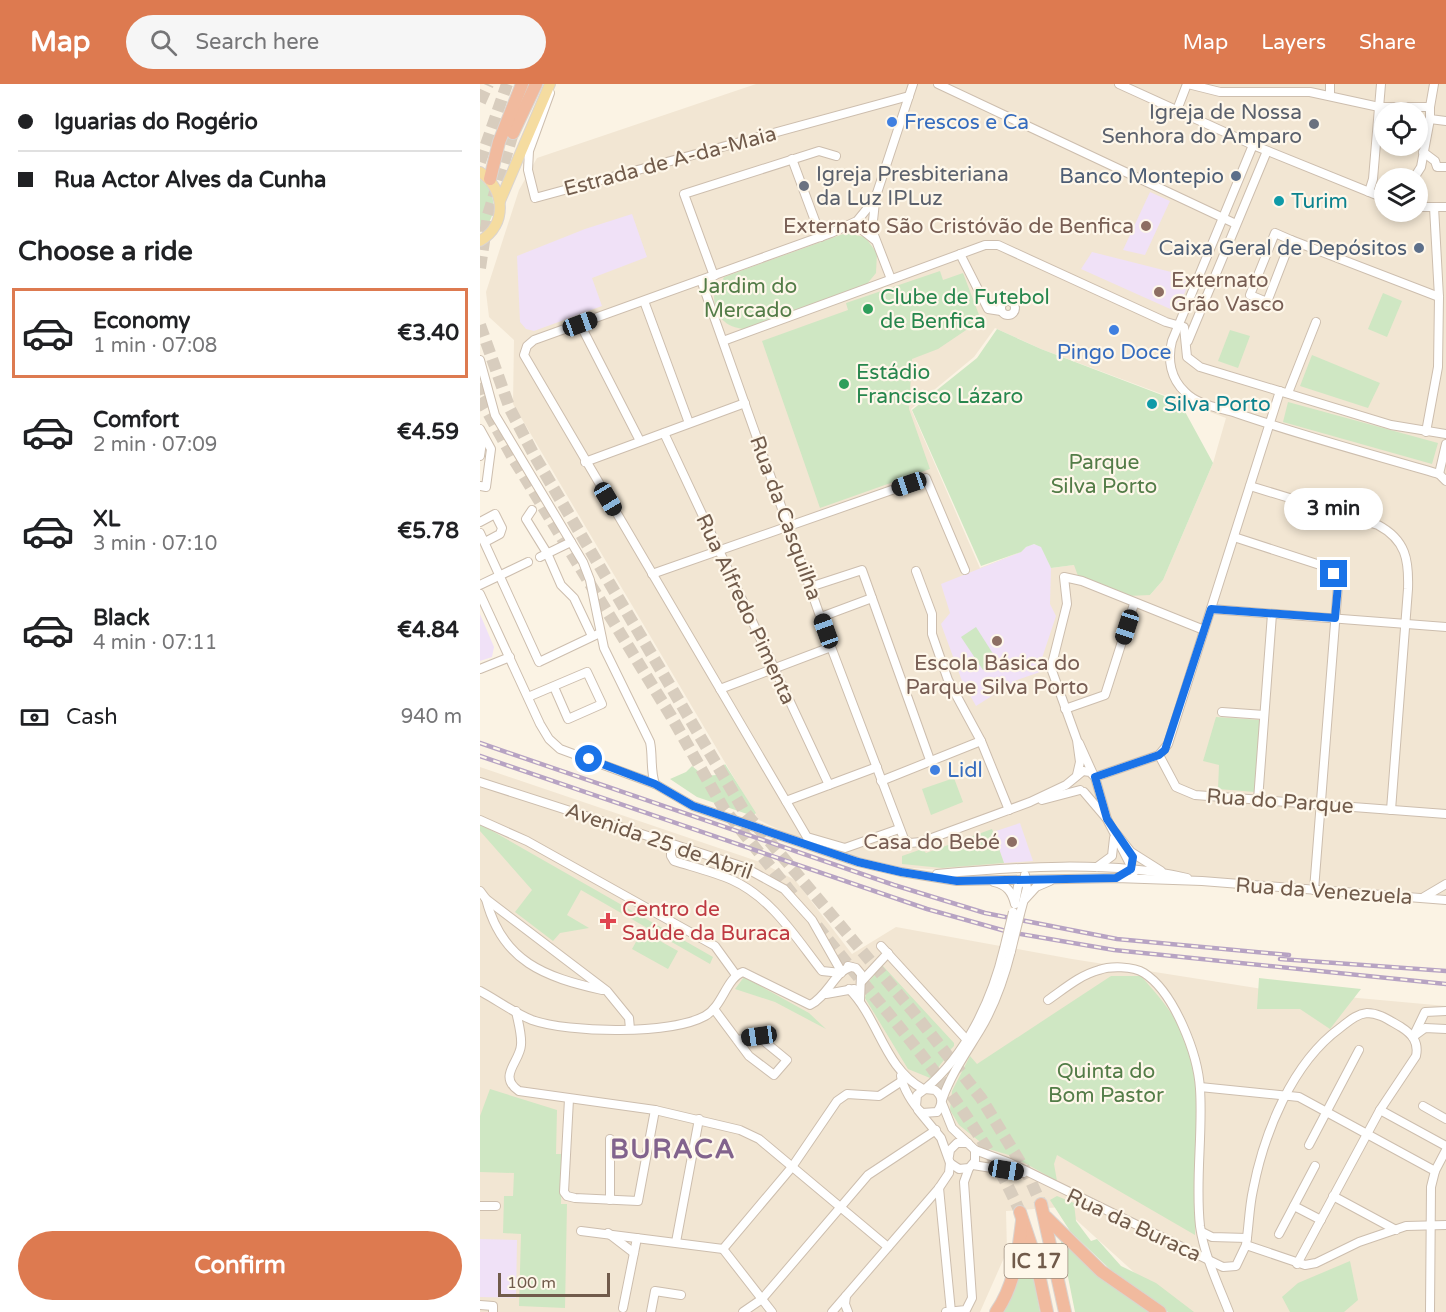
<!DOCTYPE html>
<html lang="en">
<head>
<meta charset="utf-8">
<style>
	:root { --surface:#fff; --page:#f6f6f6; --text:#202124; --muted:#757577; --line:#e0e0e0; --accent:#dd7a50 }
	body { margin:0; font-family:"Varela Round",sans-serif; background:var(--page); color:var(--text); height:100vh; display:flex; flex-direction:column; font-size:22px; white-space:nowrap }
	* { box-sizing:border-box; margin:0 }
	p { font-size:20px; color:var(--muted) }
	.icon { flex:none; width:33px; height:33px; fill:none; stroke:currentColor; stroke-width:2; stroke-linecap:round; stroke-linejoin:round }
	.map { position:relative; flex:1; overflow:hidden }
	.details { display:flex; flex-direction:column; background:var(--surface); width:480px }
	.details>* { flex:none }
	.banner { display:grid; align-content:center; height:132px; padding:0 18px; background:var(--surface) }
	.fabs { position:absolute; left:894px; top:18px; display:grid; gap:12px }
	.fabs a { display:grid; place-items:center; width:54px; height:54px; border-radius:50%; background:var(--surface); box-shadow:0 3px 9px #0003; font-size:30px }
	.scale { position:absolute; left:18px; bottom:15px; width:112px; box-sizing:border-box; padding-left:6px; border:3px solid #715b4b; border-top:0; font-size:16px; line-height:21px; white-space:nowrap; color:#715b4b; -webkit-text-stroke:4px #fef7ea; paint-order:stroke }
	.end { position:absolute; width:27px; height:27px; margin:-14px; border:8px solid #1a73e8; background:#fff; box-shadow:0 0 0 3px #fff }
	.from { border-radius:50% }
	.bubble { position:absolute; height:42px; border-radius:21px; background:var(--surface); box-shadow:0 3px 9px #0003; font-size:20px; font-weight:800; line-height:42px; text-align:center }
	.car { position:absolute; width:18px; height:36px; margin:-18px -9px; border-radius:8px; box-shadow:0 0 4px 2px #0007; background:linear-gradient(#222 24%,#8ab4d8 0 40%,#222 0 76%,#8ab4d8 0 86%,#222 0) }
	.banner b { display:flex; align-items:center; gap:21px; height:57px; font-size:22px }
	.banner b+b { border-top:2px solid var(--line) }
	.banner i { width:15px; height:15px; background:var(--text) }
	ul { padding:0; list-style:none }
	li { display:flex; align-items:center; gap:18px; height:90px; margin:0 12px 9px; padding:0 6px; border:3px solid transparent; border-radius:0px }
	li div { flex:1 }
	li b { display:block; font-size:22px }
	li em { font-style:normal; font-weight:800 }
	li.selected { border-color:var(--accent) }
	li>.icon { width:54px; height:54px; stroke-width:1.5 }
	h2 { padding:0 18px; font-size:27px; line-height:72px }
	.pay { display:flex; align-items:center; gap:15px; height:66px; padding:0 18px; font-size:22px }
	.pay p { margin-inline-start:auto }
	.action { display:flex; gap:12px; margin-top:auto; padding:12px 18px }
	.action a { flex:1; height:69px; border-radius:36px; background:var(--accent); color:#fff; font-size:24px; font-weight:800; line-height:69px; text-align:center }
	header { display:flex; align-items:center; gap:36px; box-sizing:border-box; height:84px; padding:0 30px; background:var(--accent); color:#fff }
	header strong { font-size:28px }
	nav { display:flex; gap:33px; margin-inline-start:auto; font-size:21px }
	.search { width:420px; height:54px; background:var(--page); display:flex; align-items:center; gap:15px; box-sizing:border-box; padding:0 21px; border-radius:33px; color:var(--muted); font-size:22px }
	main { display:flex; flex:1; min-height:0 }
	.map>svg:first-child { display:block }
</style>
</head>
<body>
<header>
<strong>Map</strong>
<div class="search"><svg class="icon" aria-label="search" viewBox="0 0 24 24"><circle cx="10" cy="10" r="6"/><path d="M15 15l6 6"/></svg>Search here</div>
<nav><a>Map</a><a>Layers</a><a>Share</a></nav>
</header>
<main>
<section class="details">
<div class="banner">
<b><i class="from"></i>Iguarias do Rogério</b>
<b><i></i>Rua Actor Alves da Cunha</b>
</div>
<h2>Choose a ride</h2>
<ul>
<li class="selected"><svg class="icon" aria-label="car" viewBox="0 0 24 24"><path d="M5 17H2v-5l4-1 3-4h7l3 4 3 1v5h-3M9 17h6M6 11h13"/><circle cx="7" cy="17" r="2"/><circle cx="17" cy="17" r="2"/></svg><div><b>Economy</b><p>1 min · 07:08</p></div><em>€3.40</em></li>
<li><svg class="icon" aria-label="car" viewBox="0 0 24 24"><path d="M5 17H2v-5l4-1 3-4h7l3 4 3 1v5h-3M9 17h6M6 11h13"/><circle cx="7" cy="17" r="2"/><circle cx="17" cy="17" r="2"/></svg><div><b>Comfort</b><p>2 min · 07:09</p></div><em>€4.59</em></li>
<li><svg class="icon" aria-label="car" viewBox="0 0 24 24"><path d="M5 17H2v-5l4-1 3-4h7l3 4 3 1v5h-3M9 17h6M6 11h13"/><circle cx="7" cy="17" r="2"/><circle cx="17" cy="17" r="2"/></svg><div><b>XL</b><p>3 min · 07:10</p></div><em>€5.78</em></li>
<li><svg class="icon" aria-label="car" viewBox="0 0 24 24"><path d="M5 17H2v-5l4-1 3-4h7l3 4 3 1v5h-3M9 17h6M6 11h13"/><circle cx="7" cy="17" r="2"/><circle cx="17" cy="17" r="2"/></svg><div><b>Black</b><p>4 min · 07:11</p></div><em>€4.84</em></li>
</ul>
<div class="pay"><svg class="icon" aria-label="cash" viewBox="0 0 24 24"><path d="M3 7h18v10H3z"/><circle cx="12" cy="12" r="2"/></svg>Cash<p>940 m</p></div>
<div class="action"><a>Confirm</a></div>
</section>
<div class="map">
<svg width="966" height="1228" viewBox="0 0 966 1228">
	<rect width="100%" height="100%" fill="#fbf3e4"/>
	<g fill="#f2e6d3" fill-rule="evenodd">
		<path d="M276 0H966V811L568 781 462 786 420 783 338 764 279 736 33 320 34 256 9 233 6 208 39 106 57 74ZM904 28H938V62H904ZM904 94H938V128H904ZM515 244 561 265 746 334 733 379 683 496 670 511 594 481 571 484 546 463 541 468 500 484 431 325 494 273Z"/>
		<polygon points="0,683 280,778 315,796 372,870 416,843 592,875 789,906 966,922 966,1228 698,1228 582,1123 526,1127 527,1167 500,1228 0,1228"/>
	</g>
	<g fill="#f0e1f7">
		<polygon points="670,108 690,117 665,171 643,166"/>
		<polygon points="152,130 167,173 112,194 122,222 54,247 46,245 40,238 37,172 105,145"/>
		<polygon points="612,168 711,193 697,228 601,185"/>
		<polygon points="553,460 561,462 571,484 570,520 576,532 562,574 563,587 537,596 496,622 482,597 461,540 470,529 461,500 541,468 546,463"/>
		<polygon points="0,530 14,563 12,573 0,577"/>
		<polygon points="540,739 553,777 524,779 513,748"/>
		<polygon points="0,1155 37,1156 36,1214 0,1213"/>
	</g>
	<g fill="#cfe7c3">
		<path d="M0 95C18 109 18 135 0 148Z"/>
		<path d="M366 149 385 153 397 169 396 189 387 200 265 245C246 244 234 232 234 212L244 193Z"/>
		<polygon points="460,187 463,196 483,189 501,236 458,265 432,275 429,325 450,385 340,424 282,257 368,226 366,219"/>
		<polygon points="903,209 922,217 907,253 888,245"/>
		<polygon points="517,245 561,265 695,316 703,324 733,379 683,496 670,511 648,512 598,492 594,481 571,484 561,463 554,460 546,463 541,468 501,482 432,326 497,274"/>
		<polygon points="750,246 770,252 758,284 738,277"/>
		<polygon points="832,271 900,299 888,324 820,302"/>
		<polygon points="808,318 958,359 952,380 803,338"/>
		<polygon points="496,543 517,576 503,586 481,553"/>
		<polygon points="736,633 781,636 775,708 738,705 739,681 723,677"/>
		<polygon points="245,680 276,729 273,732 217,713 190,695 206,688 212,682 224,692 236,691"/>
		<polygon points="474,694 483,718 451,731 442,705"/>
		<polygon points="0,740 233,873 230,880 101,806 87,831 109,844 80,849 73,857 35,828 52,806 0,747"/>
		<polygon points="512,745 524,779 462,784 422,780 422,772 442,765 446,769"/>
		<polygon points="162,847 198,867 188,885 152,865"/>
		<polygon points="403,882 474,959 474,962 462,974 464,976 450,994 428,985 385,914 390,896"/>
		<path d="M631 892H661C674 907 690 924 699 943 728 1000 716 1088 715 1151L577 1071 574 1080 577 1097 532 1072 509 1065 479 1041 470 1026 472 1007 490 972 497 980Z"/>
		<polygon points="264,893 329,929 346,945 295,918 255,905"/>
		<polygon points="779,894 881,905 850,945 820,925 777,925"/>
		<polygon points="10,1005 77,1026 76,1070 82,1070 81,1120 87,1120 85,1224 39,1222 41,1150 23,1149 24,1112 33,1112 34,1089 0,1088 0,1032"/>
		<polygon points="577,1112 594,1119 596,1137 611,1157 617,1155 641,1182 676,1199 714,1228 688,1228 635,1190 590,1147 570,1116"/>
		<polygon points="586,1155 618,1191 669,1228 595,1228 581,1158"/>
		<polygon points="549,1169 560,1228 523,1228 531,1214 545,1170"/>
		<polygon points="870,1177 878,1216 864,1228 810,1228 802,1213 818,1199"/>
	</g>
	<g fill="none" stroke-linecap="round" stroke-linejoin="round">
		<g stroke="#d8cdbe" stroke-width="12" stroke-dasharray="12 6" stroke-linecap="butt">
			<polyline points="0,18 8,0"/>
			<polyline points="0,78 27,0"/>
			<polyline points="0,184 8,131 33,49"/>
			<polyline points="0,241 30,325 54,371 264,727 435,930 501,1014 548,1091 561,1120"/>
			<polyline points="0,299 7,321"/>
			<polyline points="0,314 33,374 191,632 244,725 314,812"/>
			<path d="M337 842C409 933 493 1021 540 1128"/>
		</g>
		<defs>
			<g id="minor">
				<polyline points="458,0 756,140"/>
				<polyline points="639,0 773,61 904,114"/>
				<polyline points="708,0 740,8 830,8 899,23 950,23 950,35 966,37"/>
				<polyline points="850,0 850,12"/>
				<polyline points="70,9 49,67 48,86 55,114 429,12"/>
				<polyline points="950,23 954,0"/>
				<polyline points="697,26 707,0"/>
				<path d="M773 61 692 257C687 276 691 295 705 308 717 321 740 324 756 329 823 352 891 370 959 390L966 397"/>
				<polyline points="943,68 955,77 957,83 966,83"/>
				<polyline points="312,75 341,153"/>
				<polyline points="934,94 941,83 950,35"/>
				<polyline points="889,108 893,95 901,0"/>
				<polyline points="395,118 392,146 411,195"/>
				<polyline points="938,123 966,123"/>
				<polyline points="369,142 381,145 395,156"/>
				<polygon points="795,149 811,156 787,218 770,211"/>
				<polyline points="811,156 959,213"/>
				<polyline points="480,170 508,225 521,227"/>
				<polyline points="234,192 204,110 339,67 356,72"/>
				<polyline points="221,196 351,563 424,755 430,759 441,758 550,718 586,701 603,687 610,688 615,693 627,735"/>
				<circle cx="528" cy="224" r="7"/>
				<polyline points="164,217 209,339"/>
				<polyline points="100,240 160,357"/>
				<polyline points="243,257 505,161 518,161 686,238 704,243 707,273 720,283 911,341 966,350"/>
				<polyline points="708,257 787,67"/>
				<path d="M0 276 15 331 103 478 110 496 124 564 170 658C173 672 170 686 175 700"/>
				<polyline points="808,309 836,238"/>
				<polyline points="0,345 11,365 6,403 0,402"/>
				<polyline points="946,348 958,283 959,213 954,123"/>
				<polyline points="184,349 349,701"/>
				<polyline points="0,372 3,352"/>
				<polyline points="105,378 265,319"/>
				<polyline points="959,390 966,360"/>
				<path d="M770 402 898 441C926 456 929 476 928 505L911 726"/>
				<polyline points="52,426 46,435 67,469 81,501 94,514 112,552"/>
				<polyline points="0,438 15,430 22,444 20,450 5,458"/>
				<polyline points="0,449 59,578 120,549"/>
				<polyline points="754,453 840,481 854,490 858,501 834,806"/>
				<polyline points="60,473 91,458"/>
				<polyline points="436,487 452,530 452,550 468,596 501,657 529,726"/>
				<polyline points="172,490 446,394 485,486"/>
				<polyline points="0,501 48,478"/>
				<polyline points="330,503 382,486 392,514 341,533"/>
				<polyline points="0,510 60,640 69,655 80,665 175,700 213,722 378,778 421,788 477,797 636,794 722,797 966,816"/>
				<polyline points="392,514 450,676"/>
				<polyline points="731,525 966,543"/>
				<polyline points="0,585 30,573"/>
				<polyline points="240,605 351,563"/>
				<polyline points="48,613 107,588 122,620 88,635 74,603"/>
				<polyline points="585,625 625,611 654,520"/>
				<polyline points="742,628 784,631"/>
				<polyline points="599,659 613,690"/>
				<polyline points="679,671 696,703 715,711 966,730"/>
				<polyline points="597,691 600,678 597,656 571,584 587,520 584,493 602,497 724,546"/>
				<polyline points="615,693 679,671 688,660 800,307"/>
				<polyline points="401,697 501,657"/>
				<polyline points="0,698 264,783 304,805 332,836 361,887"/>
				<polyline points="604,708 627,735 654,788"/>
				<polyline points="562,716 600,706"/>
				<polyline points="778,716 792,530"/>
				<polyline points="306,717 397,683"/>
				<polyline points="0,736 47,757 235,862 256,891"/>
				<polyline points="419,745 365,764 327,753 44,271 47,262 54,256 351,149 377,137 395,115 433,0"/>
				<polyline points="636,749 651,768 681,787"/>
				<path d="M191 760V772L194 777C213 783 234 788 252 796 292 814 316 854 342 887L361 889"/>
				<polyline points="617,783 632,772 634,754"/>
				<path d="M457 790C534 783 631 776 707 794"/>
				<path d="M514 798C527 801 532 808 535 820"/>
				<polyline points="0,807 6,815 127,907 149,934 150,945"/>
				<polyline points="944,813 966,800"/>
				<path d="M6 815C22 878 65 893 122 906"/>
				<polyline points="545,815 556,803 570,797"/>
				<polyline points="535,819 538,802 544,795"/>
				<polyline points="540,830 547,804 545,791"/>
				<polyline points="401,862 486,955"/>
				<polyline points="368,882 376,884 381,890 380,917"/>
				<polyline points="382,897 408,869"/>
				<path d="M369 905C399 935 404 984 443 1005"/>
				<path d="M0 907C17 916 34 929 52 936 89 949 190 951 225 932 243 922 246 894 263 888L330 921C347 913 356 886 371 883"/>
				<polyline points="346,910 374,905"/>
				<path d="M568 916C584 905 600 891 619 886 630 882 653 882 664 889 694 908 718 970 720 1005 723 1050 715 1097 720 1142 724 1171 738 1200 749 1228"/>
				<polyline points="234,925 269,972 294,991 307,976 279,953 257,956"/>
				<path d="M36 927C38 938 42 950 41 961 40 978 17 992 39 1007L175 1026 260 1046 279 1055 408 1163"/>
				<polyline points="934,952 945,944 966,945"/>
				<polyline points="933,953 945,928 966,927"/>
				<path d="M421 992C423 1004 433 1021 442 1029L457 1028C463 1020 463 1012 455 1006L445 1005 437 1011 436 1022"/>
				<polyline points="720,1003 819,1013 955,1087"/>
				<path d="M445 1005C486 971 512 916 524 865"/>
				<polyline points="89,1015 84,1108 87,1112 95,1114 158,1117 175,1026"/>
				<path d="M462 1016C471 990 486 969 500 946 515 921 524 895 531 867"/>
				<polyline points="943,1022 966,1035"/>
				<polyline points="438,1026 461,1054 470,1079 479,1085 489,1084 495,1077 495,1066 472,1044 462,1019"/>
				<polyline points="900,1026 966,1062"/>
				<polyline points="829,1061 879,966"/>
				<polyline points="495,1066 530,1079 743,1183 756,1182 766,1161 825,1181 836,1179 879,1158 926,1142 966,1141"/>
				<polyline points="469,1072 470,1066 477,1059 488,1059"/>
				<polyline points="493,1081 543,1089"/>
				<polyline points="459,1104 471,1228"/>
				<polyline points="853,1112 916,1146"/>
				<polyline points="130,1116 130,1055"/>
				<polyline points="0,1122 16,1122"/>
				<polyline points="814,1122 841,1136"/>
				<polyline points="101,1147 243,1165"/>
				<polyline points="722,1148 732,1153 767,1154"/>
				<polyline points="128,1149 154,1169"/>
				<polyline points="799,1150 835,1082"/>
				<polyline points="196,1158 219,1035"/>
				<path d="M766 1161C769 1142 769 1124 773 1106 784 1049 812 979 860 944 868 938 876 930 887 929 900 929 910 937 921 943 932 950 939 958 936 972L900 1026 817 1180"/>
				<polyline points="243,1165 312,1083 357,1017 367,1010 399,1012 422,997"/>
				<polyline points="243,1165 292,1228"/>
				<polyline points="366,1212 365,1220 368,1228"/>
				<polyline points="0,1221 13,1222 13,1228"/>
				<polyline points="143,1224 157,1154"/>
				<polyline points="171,1228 175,1207 201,1211"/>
				<polyline points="263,1228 282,1215 388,1091 456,1046"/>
				<polyline points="352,1228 459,1104 469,1089 470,1079"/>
				<polyline points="466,1228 486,1226 492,1214 484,1098 489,1084"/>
				<polyline points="950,1228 951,1103 955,1087 966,1066"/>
			</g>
			<g id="major">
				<path d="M0 88C25 104 28 141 0 157"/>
				<polyline points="20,117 70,0"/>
			</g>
			<g id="highway">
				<polyline points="33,49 56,0"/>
				<polyline points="10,95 19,58 42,0"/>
				<polyline points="561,1120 585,1228"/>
				<polyline points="540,1128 556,1176 567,1228"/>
				<polyline points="566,1133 621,1187 680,1228"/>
				<path d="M516 1228C535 1201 538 1169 542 1137"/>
			</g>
		</defs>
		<use href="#minor" stroke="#cdbeae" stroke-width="10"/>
		<use href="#major" stroke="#dad4d0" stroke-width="12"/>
		<use href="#highway" stroke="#dad4d0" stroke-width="14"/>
		<use href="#minor" stroke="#fff" stroke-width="8"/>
		<use href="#major" stroke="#f5dca0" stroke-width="10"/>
		<use href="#highway" stroke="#f1ba9e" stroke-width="12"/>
		<defs>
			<g id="rail">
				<polyline points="0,659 414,801 505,829 637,855 809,871"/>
				<polyline points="0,672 447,825 529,848 634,866 966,900"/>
				<polyline points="800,875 966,887"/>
			</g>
		</defs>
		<use href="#rail" stroke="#b7a3c3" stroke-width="4.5"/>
		<use href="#rail" stroke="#fef7ea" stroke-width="2" stroke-dasharray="7" stroke-linecap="butt"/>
		<defs>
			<g id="minor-bridge">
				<polyline points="524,865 533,828"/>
				<polyline points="531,867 540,830"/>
			</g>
		</defs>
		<use href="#minor-bridge" stroke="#cdbeae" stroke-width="10" stroke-linecap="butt"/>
		<use href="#minor-bridge" stroke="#fff" stroke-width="8"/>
	</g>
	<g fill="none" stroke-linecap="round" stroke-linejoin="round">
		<polyline stroke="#1a73e8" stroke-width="8" points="109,675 175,700 213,722 378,778 421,788 477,797 636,794 651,785 653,773 627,735 615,693 679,671 685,666 731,525 855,534 858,501 854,490"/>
	</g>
	<g fill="#3f7fe0" stroke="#fef7ea" stroke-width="2">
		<circle cx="412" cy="38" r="6"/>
		<circle cx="634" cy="246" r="6"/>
		<circle cx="455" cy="686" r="6"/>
	</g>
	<g fill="#6b7280" stroke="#fef7ea" stroke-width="2">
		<circle cx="834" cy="40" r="6"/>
		<circle cx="324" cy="102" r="6"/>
	</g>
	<g fill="#5c6f8a" stroke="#fef7ea" stroke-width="2">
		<circle cx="756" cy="92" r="6"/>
		<circle cx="939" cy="164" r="6"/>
	</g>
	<g fill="#0f9aa8" stroke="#fef7ea" stroke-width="2">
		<circle cx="799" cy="117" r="6"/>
		<circle cx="672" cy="320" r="6"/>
	</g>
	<g fill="#8d6e63" stroke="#fef7ea" stroke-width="2">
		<circle cx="666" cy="142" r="6"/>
		<circle cx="679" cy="208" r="6"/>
		<circle cx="517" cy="557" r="6"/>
		<circle cx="532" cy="758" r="6"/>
	</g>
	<g fill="#2e9e5b" stroke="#fef7ea" stroke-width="2">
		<circle cx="388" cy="225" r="6"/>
		<circle cx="364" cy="300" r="6"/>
	</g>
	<path fill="#e0444e" stroke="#fef7ea" stroke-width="2" d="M125 828h6v6h6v6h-6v6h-6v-6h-6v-6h6z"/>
	<g text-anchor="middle" stroke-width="4.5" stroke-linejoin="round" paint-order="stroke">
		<rect fill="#fef7ea" stroke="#9b8a7b" stroke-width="1.5" x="524.5" y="1160" width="63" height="34" rx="4.5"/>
		<g font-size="20" font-weight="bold" fill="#715b4b">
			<text x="556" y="1184">IC 17</text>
		</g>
		<g font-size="21" fill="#5b616d" stroke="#fef7ea" text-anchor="end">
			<text x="822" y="35">Igreja de Nossa<tspan x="822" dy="24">Senhora do Amparo</tspan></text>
			<text x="336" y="97" text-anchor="start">Igreja Presbiteriana<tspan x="336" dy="24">da Luz IPLuz</tspan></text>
		</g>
		<g font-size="21" fill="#366cbe" stroke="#fef7ea" text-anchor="start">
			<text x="424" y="45">Frescos e Ca</text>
			<text x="634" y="275" text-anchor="middle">Pingo Doce</text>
			<text x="467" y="693">Lidl</text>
		</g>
		<g font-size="21" fill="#715b4b" stroke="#fef7ea">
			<text transform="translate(190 77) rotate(-15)" y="7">Estrada de A-da-Maia</text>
			<text transform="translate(306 434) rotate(70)" y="7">Rua da Casquilha</text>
			<text transform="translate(266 525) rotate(65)" y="7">Rua Alfredo Pimenta</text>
			<text transform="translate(800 717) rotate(4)" y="7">Rua do Parque</text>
			<text transform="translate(179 757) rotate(19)" y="7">Avenida 25 de Abril</text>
			<text transform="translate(844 807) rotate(4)" y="7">Rua da Venezuela</text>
			<text transform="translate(654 1141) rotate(25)" y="7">Rua da Buraca</text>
		</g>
		<g font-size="21" fill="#4e5e75" stroke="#fef7ea" text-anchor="end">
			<text x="744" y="99">Banco Montepio</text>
			<text x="927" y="171">Caixa Geral de Depósitos</text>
		</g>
		<g font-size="21" fill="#0d838f" stroke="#fef7ea" text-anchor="start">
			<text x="811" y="124">Turim</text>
			<text x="684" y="327">Silva Porto</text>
		</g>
		<g font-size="21" fill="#785e54" stroke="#fef7ea" text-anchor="end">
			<text x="654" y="149">Externato São Cristóvão de Benfica</text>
			<text x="691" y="203" text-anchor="start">Externato<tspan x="691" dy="24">Grão Vasco</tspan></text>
			<text x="517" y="586" text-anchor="middle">Escola Básica do<tspan x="517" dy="24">Parque Silva Porto</tspan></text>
			<text x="520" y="765">Casa do Bebé</text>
		</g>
		<g font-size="21" fill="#537c47" stroke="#fef7ea">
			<text x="268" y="209">Jardim do<tspan x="268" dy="24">Mercado</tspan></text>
			<text x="624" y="385">Parque<tspan x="624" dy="24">Silva Porto</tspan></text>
			<text x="626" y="994">Quinta do<tspan x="626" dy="24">Bom Pastor</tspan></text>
		</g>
		<g font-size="21" fill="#27864d" stroke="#fef7ea" text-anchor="start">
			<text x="400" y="220">Clube de Futebol<tspan x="400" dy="24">de Benfica</tspan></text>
			<text x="376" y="295">Estádio<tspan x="376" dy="24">Francisco Lázaro</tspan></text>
		</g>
		<g font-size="21" fill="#be3a42" stroke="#fef7ea" text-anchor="start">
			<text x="142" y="832">Centro de<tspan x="142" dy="24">Saúde da Buraca</tspan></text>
		</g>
		<g font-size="27" font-weight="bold" letter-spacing="1.5" fill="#82638d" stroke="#fef7ea">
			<text x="193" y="1074">BURACA</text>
		</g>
	</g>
</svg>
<div class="fabs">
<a><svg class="icon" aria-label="locate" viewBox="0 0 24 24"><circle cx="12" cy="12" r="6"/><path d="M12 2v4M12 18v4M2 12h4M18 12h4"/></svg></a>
<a><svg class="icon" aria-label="layers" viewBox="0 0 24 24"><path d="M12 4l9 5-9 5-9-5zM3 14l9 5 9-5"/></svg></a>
</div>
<div class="scale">100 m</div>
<i class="end from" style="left:109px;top:675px"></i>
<i class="end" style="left:854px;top:490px"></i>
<div class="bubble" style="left:804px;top:404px;width:99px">3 min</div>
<i class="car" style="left:100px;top:240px;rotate:70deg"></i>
<i class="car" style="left:429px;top:400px;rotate:251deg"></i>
<i class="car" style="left:128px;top:415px;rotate:149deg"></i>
<i class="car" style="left:647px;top:543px;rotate:198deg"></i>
<i class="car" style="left:346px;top:547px;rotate:340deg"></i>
<i class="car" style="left:279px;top:952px;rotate:262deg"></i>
<i class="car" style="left:526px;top:1086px;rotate:99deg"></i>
</div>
</main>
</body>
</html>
